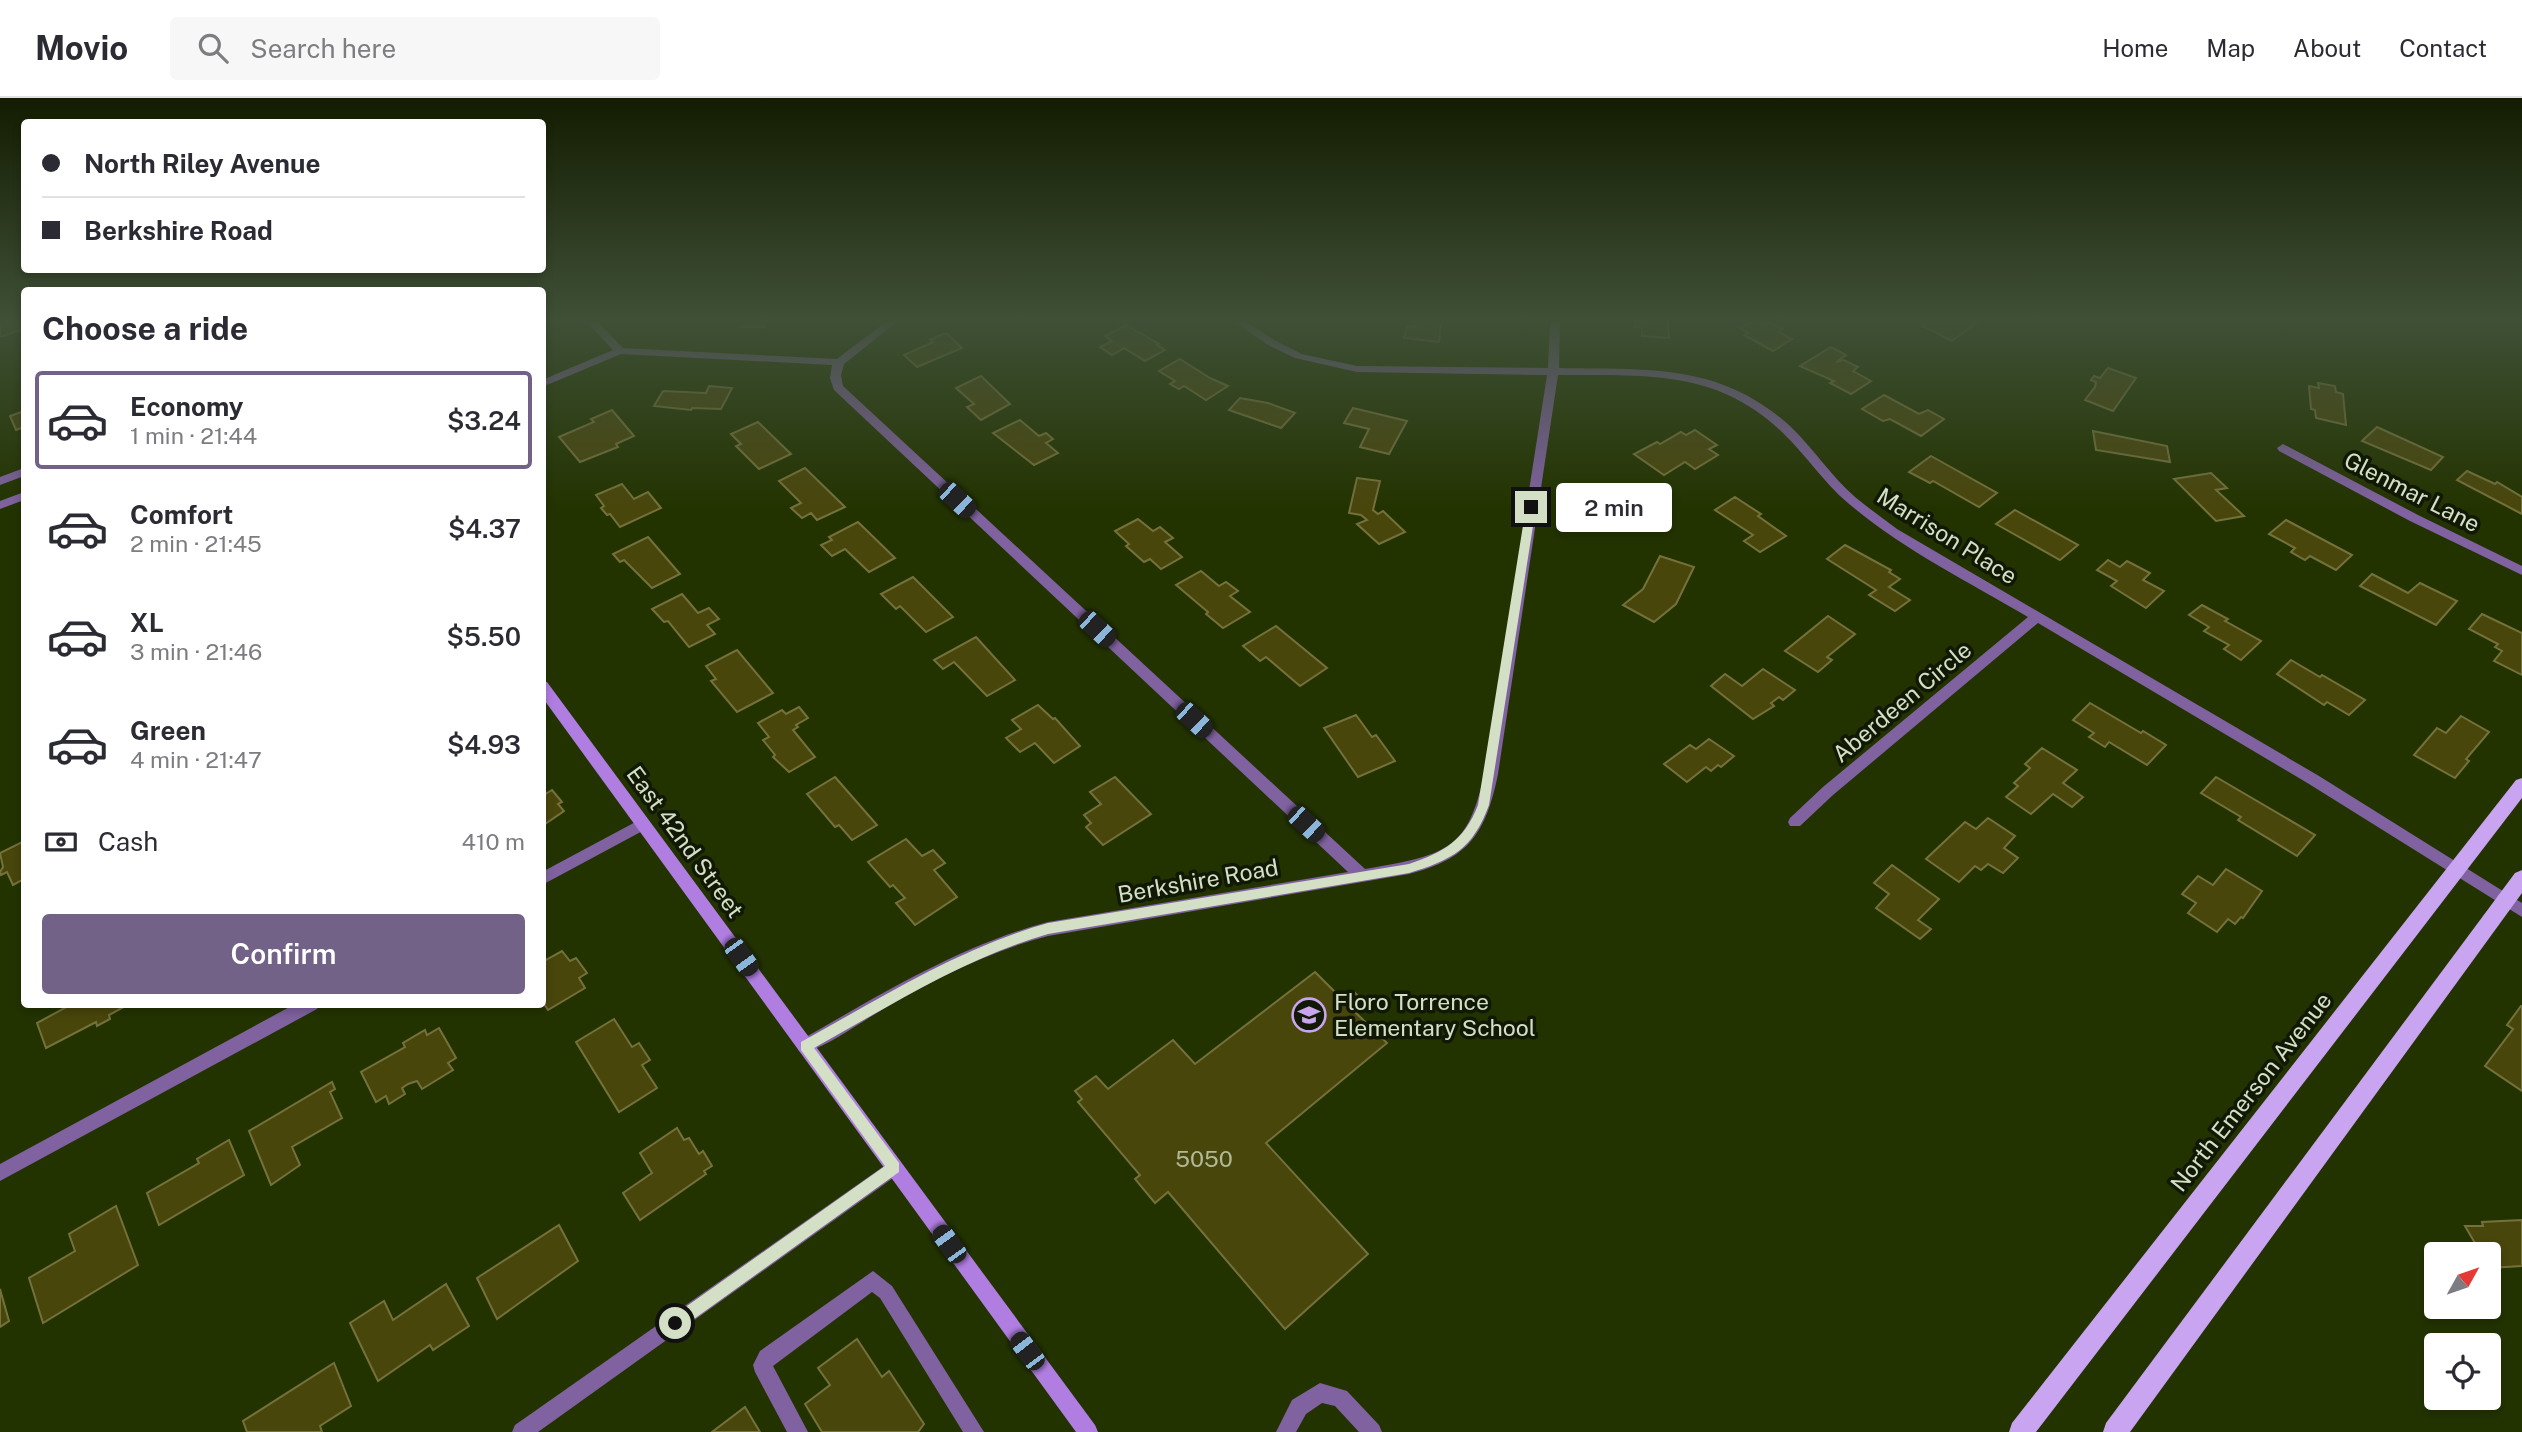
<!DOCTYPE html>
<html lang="en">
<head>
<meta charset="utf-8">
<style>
	:root { --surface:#fff; --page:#f7f7f7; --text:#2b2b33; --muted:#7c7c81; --line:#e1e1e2; --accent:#726287 }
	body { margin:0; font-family:"Public Sans",sans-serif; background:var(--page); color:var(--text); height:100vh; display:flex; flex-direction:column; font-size:26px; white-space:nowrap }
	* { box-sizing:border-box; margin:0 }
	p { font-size:23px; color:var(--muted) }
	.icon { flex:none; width:38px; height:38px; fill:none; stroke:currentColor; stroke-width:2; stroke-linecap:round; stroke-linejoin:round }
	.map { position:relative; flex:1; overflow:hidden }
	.panel { position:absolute; left:21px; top:189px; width:525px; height:721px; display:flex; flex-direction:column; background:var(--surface); border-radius:7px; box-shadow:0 4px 10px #0003 }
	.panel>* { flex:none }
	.top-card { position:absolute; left:21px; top:21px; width:525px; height:154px; border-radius:7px; box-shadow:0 4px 10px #0003; display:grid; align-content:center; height:154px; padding:0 21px; background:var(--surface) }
	.needle { width:46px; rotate:50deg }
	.buttons { position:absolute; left:2424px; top:1144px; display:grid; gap:14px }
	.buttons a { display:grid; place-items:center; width:77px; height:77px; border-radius:7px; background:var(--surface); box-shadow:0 4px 10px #0003; font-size:35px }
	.end { position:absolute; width:32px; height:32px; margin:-16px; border:9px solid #d4e0c5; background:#111; box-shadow:0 0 0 4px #111 }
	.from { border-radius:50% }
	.bubble { position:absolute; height:49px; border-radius:7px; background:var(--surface); box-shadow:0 4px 10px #0003; font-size:23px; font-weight:600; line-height:49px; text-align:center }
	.car { position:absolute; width:21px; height:42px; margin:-21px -10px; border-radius:9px; box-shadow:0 0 5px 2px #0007; background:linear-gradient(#222 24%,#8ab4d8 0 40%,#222 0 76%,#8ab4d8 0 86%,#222 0) }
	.top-card b { display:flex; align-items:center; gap:24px; height:66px; font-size:26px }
	.top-card b+b { border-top:2px solid var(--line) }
	.top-card i { width:18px; height:18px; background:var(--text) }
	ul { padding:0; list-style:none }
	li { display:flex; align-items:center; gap:21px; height:98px; margin:0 14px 10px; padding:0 7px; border:4px solid transparent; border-radius:7px }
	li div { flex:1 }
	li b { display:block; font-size:26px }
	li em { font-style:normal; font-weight:600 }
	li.selected { border-color:var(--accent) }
	li>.icon { width:63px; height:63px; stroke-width:1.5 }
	h2 { padding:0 21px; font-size:32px; line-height:84px }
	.pay { display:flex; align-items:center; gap:18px; height:77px; padding:0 21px; font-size:26px }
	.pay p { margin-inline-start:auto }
	.cta { display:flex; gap:14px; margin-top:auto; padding:14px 21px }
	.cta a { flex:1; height:80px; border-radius:7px; background:var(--accent); color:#fff; font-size:28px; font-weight:600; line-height:80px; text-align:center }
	header { display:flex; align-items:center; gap:42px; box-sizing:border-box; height:98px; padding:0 35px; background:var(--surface); border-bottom:2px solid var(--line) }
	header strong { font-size:33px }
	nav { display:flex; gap:38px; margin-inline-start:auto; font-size:24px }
	.search { width:490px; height:63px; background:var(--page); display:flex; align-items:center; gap:18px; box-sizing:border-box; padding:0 24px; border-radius:7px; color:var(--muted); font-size:26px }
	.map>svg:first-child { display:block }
</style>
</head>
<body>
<header>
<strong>Movio</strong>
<div class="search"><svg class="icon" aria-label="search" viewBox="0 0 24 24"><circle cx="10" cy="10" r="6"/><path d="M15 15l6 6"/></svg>Search here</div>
<nav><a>Home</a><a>Map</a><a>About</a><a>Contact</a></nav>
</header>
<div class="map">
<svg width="2522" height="1334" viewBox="0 0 2522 1334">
	<rect width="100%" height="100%" fill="#233300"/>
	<g fill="#49460c" stroke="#74713b" stroke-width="2">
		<polygon points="24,223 24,231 0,239 0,224"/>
		<polygon points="737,223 767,223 764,229 741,229 743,223"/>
		<polygon points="1417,223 1444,223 1441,223 1439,244 1404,240 1407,228 1415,229"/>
		<polygon points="1635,223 1668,223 1669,240 1642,238 1642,230 1635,229"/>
		<polygon points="1752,223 1765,226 1769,224 1783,231 1779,234 1792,241 1773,253 1744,237 1748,235 1740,230"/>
		<polygon points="1930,223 1979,223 1952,243 1923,228"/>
		<polygon points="1126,227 1159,246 1157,247 1165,252 1145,263 1124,250 1112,257 1100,249 1112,243 1105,238"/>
		<polygon points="946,235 962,250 917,269 904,257 933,244 930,242"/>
		<polygon points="1831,249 1846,257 1836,264 1844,262 1858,269 1853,273 1871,283 1851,296 1830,285 1834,283 1800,268"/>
		<polygon points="1180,261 1210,280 1228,288 1206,302 1184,288 1179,291 1170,286 1175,283 1159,273"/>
		<polygon points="2108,270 2136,280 2113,313 2085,302 2095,289 2096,284 2091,282 2094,278 2100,280"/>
		<polygon points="981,278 1010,306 981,322 967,309 974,306 956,290"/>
		<polygon points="2318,285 2335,288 2336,294 2343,296 2346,327 2316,320 2315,312 2311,311 2309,288 2319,290"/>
		<polygon points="709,288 732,290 721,311 692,310 691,312 654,308 663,293 706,295"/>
		<polygon points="1884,297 1919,316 1928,312 1944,321 1921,338 1890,321 1883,323 1862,311"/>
		<polygon points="1240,300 1268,305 1295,315 1281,330 1229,312"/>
		<polygon points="1353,310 1407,323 1389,356 1360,349 1369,331 1344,325"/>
		<polygon points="612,312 634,338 616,346 618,349 580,364 559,339 594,324 591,321"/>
		<polygon points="24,313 24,329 16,332 10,318"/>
		<polygon points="1020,322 1039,338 1046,335 1053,341 1046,345 1058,355 1034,367 993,335"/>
		<polygon points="758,324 791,356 759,371 736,348 741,346 731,336"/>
		<polygon points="2377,329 2443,359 2431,372 2362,343"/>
		<polygon points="1695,332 1717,347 1709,351 1718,357 1695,371 1685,364 1664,377 1634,356 1657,344 1660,346 1681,334 1686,337"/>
		<polygon points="2093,333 2167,348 2170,364 2096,352"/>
		<polygon points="1931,358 1997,395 1979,409 1933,383 1930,385 1909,374"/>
		<polygon points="805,370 845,409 817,422 811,415 802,420 791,410 801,405 779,383"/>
		<polygon points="2467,373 2495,386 2497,384 2522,399 2522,416 2457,382"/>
		<polygon points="2211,375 2227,390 2216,392 2244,418 2216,423 2174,381"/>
		<polygon points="1357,380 1380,383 1373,412 1378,416 1383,413 1405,434 1379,446 1357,426 1367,422 1361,417 1349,415"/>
		<polygon points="622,386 634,401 648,394 661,410 620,429 610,416 607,417 601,410 604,408 596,397"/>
		<polygon points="1735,399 1761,416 1758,418 1786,438 1760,454 1744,443 1753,437 1715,412"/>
		<polygon points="2015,412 2078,447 2060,462 1996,426"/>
		<polygon points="1138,421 1153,433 1160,429 1173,440 1165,444 1182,459 1161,471 1150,461 1144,464 1126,448 1129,446 1115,433"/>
		<polygon points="2286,422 2352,457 2336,472 2310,458 2305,462 2291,454 2295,450 2269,436"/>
		<polygon points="858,424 895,460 869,474 845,451 832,458 821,447 832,442 829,439"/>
		<polygon points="648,439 680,476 652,490 624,462 620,464 613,456"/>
		<polygon points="1845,447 1891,472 1889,474 1900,481 1889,489 1910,502 1895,513 1869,497 1876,492 1827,461"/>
		<polygon points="1660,458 1694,469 1676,506 1654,524 1623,507 1643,491"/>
		<polygon points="2108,462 2120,469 2127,463 2150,475 2143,482 2164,493 2146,510 2111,488 2117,483 2097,472"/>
		<polygon points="1201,473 1219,488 1226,484 1238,493 1230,498 1250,514 1223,530 1206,516 1208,514 1176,487"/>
		<polygon points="2372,476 2408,495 2420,485 2457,503 2436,527 2360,488"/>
		<polygon points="913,479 953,519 926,534 900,508 896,511 881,496"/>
		<polygon points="682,496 698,515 709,510 719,521 707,527 715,536 689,549 668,523 664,524 652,511"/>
		<polygon points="2202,507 2228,521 2225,523 2261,543 2241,562 2224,551 2229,547 2204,533 2209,529 2189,517"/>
		<polygon points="2482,516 2522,535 2522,577 2494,563 2502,553 2495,549 2498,546 2469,531"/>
		<polygon points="1828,518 1855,536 1827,559 1832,562 1818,574 1785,553"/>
		<polygon points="1276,528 1327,570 1300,588 1266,559 1260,563 1243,548"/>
		<polygon points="976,539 1015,582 987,598 954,564 943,571 934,562"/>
		<polygon points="737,552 773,595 737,614 711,583 716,581 706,568"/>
		<polygon points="2291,562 2320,579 2322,577 2365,602 2349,617 2327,604 2324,607 2277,576"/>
		<polygon points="1763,571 1795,592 1783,602 1779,599 1771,605 1774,608 1753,621 1711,588 1725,576 1742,588"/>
		<polygon points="2090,605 2141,635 2143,633 2166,647 2147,667 2109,644 2105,649 2089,639 2094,635 2073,622"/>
		<polygon points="1038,607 1053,621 1055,620 1080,648 1054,665 1035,645 1020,654 1006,640 1021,631 1012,622"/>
		<polygon points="799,609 808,620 796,627 798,629 793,632 815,659 789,674 773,659 775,657 763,642 769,639 758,625 782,612 786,616"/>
		<polygon points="1356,617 1372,639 1376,637 1395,663 1358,679 1324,630"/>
		<polygon points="2461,618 2489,634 2466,661 2469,663 2455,680 2414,657 2437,630 2446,635"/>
		<polygon points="1709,641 1734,658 1721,669 1718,667 1711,673 1706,669 1687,684 1664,666 1690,647 1696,651"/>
		<polygon points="2042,650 2077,672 2063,685 2083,699 2072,709 2053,696 2031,716 2006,699 2018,688 2014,685 2030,670 2025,666"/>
		<polygon points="835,679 877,727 852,742 839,727 835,729 807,696"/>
		<polygon points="1115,679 1151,716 1103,747 1086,729 1091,725 1084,717 1101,706 1090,694"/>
		<polygon points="2216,679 2315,737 2297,758 2238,722 2241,719 2201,695"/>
		<polygon points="552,692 562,704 558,706 564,713 542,728 542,698"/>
		<polygon points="1988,720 2015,738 2004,750 2018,760 2003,775 1988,766 1981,772 1975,768 1959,784 1926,761 1965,724 1976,731"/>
		<polygon points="906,741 922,758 933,752 945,765 934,772 957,799 915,827 896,805 905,800 893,787 890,789 868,764"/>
		<polygon points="24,743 24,781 13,787 7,774 1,777 0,774 3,769 0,755"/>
		<polygon points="1892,767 1939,801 1918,822 1931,831 1920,841 1876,810 1889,796 1874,785"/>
		<polygon points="2226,771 2262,793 2243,820 2241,819 2235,826 2228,821 2217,834 2188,815 2196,805 2182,796 2198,778 2213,787"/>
		<polygon points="562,853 570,863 576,860 587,875 579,880 585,890 548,912 542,903 542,864"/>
		<polygon points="1315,874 1345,904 1355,895 1365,905 1354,913 1387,945 1266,1045 1368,1156 1285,1231 1168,1094 1155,1105 1135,1081 1140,1077 1078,1004 1082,1001 1075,993 1096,978 1108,991 1173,942 1195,966"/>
		<polygon points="72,906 129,906 109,917 110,921 97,928 96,924 46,950 37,925"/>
		<polygon points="2521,908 2522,908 2522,993 2485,968 2513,931 2507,927"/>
		<polygon points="614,921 632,949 639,945 650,962 642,967 657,990 619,1014 576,944"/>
		<polygon points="439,930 456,960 448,965 453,972 422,991 417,983 408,986 402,990 405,996 389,1006 386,998 376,1004 361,974 405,949 403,945 425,932 427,937"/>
		<polygon points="332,984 335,991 330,994 342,1020 292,1049 300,1067 271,1087 249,1033"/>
		<polygon points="677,1030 684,1042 689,1040 699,1056 703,1053 712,1068 704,1073 706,1076 640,1122 623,1095 652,1075 640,1055"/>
		<polygon points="229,1042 244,1077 159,1127 147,1095 199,1065 197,1061"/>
		<polygon points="116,1108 138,1167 43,1225 29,1180 75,1153 69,1136"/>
		<polygon points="2522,1122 2522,1168 2490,1170 2488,1157 2482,1157 2465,1128 2483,1128 2482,1124"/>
		<polygon points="559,1127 578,1163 497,1221 477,1180"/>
		<polygon points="446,1186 469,1228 433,1252 430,1247 378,1283 350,1225 384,1203 393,1222"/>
		<polygon points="0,1191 9,1223 0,1229"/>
		<polygon points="857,1241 882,1279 889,1273 924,1326 918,1334 822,1334 805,1306 830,1287 818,1270"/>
		<polygon points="334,1265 351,1308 320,1328 322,1334 247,1334 243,1323"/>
		<polygon points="745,1309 760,1334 712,1334"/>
	</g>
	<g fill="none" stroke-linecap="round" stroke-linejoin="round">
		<polygon fill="#8062a0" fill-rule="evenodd" points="1320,1285 1347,1293 1379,1327 1382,1334 1359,1334 1335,1308 1322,1305 1306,1316 1296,1334 1276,1334 1292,1302"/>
		<g fill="#8062a0" fill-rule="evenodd">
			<path d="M586 223H597L623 250 837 261 887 223H898L844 266 841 277 843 288 1365 771C1455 756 1471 750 1488 656L1547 277 1357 274 1295 260 1268 247 1233 223H1245L1276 243 1302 256 1357 268 1548 270 1550 223H1560L1559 270C1647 272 1719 264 1790 328 1813 350 1831 378 1855 399 1868 410 1883 420 1897 431L2319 678 2522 805V819L2309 686 2038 525 1833 697 1800 728H1790L1788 724 1790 720 1823 689 2028 519C1967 483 1902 451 1848 405 1824 385 1806 357 1783 335 1716 270 1644 278 1558 277L1498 676C1486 735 1469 761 1409 776L1048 838C990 853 937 880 885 910 859 925 833 945 805 955L799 953 797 948 799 943C880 897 958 848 1048 824L1348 774 834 292 830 280 832 267 621 256 542 289V282L613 252Z"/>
			<polygon points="2283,346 2418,417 2522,468 2522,477 2410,423 2279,353 2277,350"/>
			<polygon points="24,370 24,378 0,387 0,379"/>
			<polygon points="24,394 24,402 0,411 0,403"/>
			<polygon points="643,720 648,722 650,726 648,730 542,787 542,774"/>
			<polygon points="295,906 319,906 317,911 0,1083 0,1066"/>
			<polygon points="894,1061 900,1063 903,1069 900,1075 538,1334 512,1334 515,1327"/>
			<polygon points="873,1173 892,1188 984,1334 963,1334 880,1200 872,1194 773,1268 808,1334 787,1334 755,1274 753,1267 760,1253"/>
		</g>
		<polygon fill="#b07ee1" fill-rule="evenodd" points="542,583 547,584 1095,1327 1098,1334 1076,1334 542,599"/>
		<g fill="#c9a4f0" fill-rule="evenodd">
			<polygon points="2522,680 2522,700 2036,1334 2009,1334 2012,1325 2516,682"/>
			<polygon points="2522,772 2522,795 2130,1334 2103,1334 2106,1325 2515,775"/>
		</g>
	</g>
	<linearGradient id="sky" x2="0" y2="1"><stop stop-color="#131c00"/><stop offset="0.54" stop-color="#3f5037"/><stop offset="1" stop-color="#3f5037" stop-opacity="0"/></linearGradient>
	<rect width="2522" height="410" fill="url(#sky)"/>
	<path fill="#d4e0c5" d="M1531 406 1536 409 1489 707C1473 751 1452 762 1409 775L1048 836C964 860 890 908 814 950L899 1065V1074L680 1231 675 1233 670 1231 667 1225 670 1220 885 1068 801 952V944C881 900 959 850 1048 825L1409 766C1444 754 1464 743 1478 707L1526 409Z"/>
	<defs>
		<symbol id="school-ring" viewBox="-11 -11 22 22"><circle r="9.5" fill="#111805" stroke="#c8a5ee" stroke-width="1.5"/><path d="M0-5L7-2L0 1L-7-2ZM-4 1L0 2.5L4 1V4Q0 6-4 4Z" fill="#c8a5ee"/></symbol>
	</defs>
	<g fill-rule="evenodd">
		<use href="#school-ring" x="1290" y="898" width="38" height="38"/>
	</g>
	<g text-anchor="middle" stroke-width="7" stroke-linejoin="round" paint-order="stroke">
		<g font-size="23" fill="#d4e0c5" stroke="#111805">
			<text transform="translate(2412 394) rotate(27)" y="8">Glenmar Lane</text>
			<text transform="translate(1947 438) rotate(32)" y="8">Marrison Place</text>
			<text transform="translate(1902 604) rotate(-40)" y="8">Aberdeen Circle</text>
			<text transform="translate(685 744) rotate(54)" y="8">East 42nd Street</text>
			<text transform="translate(1198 783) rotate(-10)" y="8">Berkshire Road</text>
			<text transform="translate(2251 994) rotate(-52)" y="8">North Emerson Avenue</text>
		</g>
		<g font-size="23" fill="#d4e0c5" stroke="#111805" text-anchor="start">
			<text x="1334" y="912">Floro Torrence<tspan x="1334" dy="26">Elementary School</tspan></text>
		</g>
		<g font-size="23" fill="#b1ba97">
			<text x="1204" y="1069">5050</text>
		</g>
	</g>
</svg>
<div class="buttons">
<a><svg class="needle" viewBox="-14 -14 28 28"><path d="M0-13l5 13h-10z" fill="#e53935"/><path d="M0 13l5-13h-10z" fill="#7c7c81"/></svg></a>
<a><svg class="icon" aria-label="locate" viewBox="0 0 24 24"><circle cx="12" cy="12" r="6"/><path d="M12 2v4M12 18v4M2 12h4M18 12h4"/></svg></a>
</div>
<i class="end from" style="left:675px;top:1225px"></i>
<i class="end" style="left:1531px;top:409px"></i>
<div class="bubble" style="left:1556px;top:385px;width:116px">2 min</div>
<i class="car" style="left:957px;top:402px;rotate:133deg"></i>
<i class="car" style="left:1097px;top:531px;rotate:133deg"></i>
<i class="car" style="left:1194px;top:622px;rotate:133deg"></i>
<i class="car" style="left:1306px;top:726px;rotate:133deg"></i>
<i class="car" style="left:741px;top:859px;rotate:144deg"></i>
<i class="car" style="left:949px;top:1146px;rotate:324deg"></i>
<i class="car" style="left:1027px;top:1253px;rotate:323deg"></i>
<div class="top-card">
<b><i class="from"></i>North Riley Avenue</b>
<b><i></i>Berkshire Road</b>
</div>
<section class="panel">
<h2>Choose a ride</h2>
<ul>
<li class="selected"><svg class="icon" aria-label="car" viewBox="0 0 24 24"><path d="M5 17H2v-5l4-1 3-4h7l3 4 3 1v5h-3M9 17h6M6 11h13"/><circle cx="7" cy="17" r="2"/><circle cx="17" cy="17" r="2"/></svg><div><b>Economy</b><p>1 min · 21:44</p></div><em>$3.24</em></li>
<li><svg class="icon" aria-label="car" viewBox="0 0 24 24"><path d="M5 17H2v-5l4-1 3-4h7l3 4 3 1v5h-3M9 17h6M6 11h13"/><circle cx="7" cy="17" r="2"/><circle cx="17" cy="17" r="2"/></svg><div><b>Comfort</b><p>2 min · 21:45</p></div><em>$4.37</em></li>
<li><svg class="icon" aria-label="car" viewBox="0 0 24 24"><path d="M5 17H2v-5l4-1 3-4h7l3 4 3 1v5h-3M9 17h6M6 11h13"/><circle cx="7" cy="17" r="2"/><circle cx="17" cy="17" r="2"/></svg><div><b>XL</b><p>3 min · 21:46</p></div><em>$5.50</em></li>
<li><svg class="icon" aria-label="car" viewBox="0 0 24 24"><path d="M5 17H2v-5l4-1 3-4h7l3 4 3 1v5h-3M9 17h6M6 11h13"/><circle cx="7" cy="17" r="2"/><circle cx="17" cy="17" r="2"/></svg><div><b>Green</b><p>4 min · 21:47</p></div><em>$4.93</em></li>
</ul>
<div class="pay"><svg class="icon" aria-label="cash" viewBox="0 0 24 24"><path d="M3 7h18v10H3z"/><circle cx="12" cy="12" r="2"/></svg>Cash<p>410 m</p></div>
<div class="cta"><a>Confirm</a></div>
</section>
</div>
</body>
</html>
